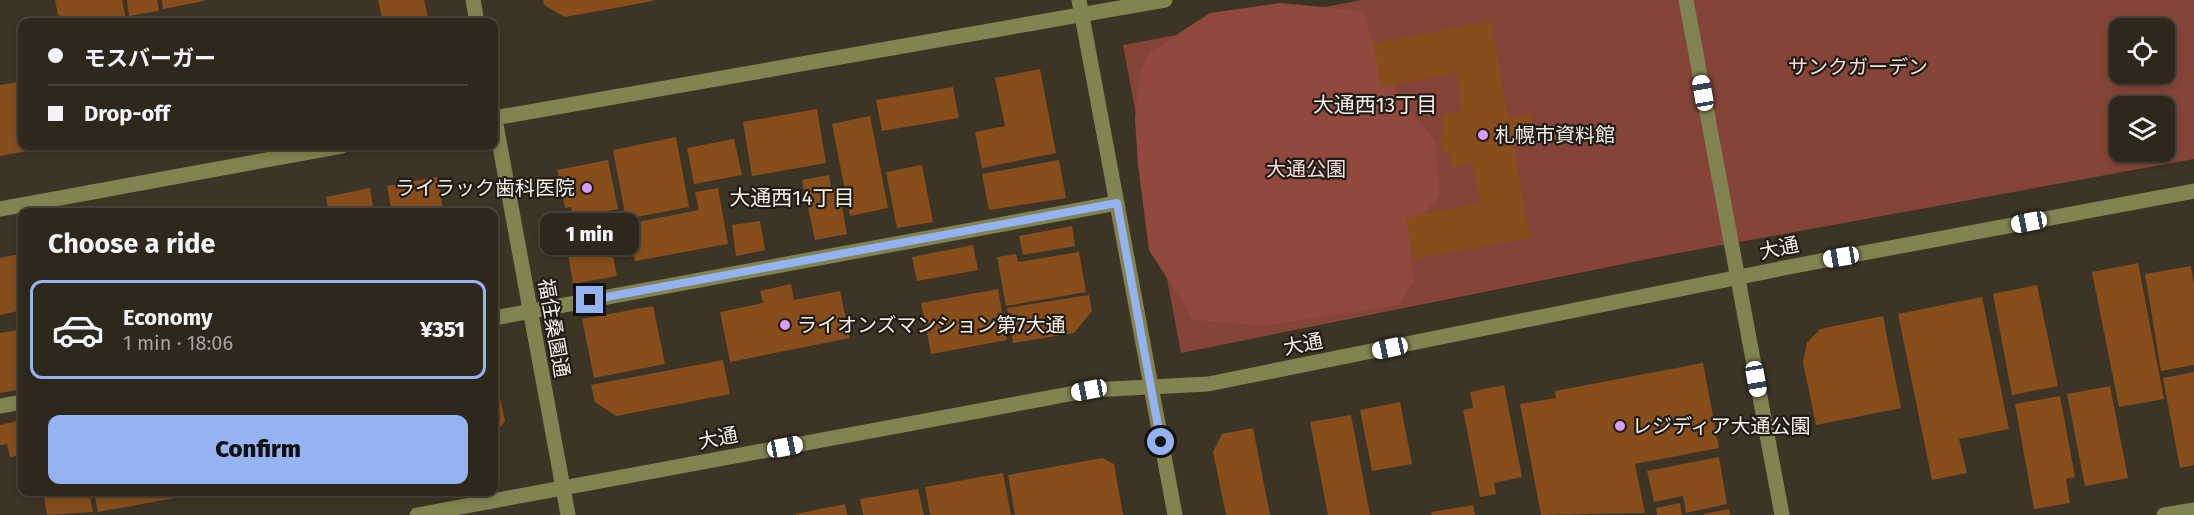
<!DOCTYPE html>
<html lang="en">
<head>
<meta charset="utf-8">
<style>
	:root { --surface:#2d271c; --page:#393329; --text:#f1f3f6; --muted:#a7a5a3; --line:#48443b; --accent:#95b2f1 }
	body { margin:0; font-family:"Fira Sans","Noto Sans JP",sans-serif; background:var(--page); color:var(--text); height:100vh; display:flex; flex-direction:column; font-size:22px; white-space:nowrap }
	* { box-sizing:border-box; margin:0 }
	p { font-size:20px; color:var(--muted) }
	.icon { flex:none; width:33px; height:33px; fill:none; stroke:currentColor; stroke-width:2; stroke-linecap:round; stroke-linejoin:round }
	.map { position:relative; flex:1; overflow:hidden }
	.details { position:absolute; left:18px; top:208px; width:480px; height:288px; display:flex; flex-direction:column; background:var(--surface); border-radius:12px; box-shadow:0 3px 9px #0003,0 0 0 2px var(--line) }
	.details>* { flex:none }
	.guide { position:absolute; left:18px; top:18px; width:480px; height:132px; border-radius:12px; box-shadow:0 3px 9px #0003,0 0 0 2px var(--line); display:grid; align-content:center; height:132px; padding:0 30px; background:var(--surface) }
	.tools { position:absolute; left:2109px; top:18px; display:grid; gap:12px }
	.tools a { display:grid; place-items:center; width:66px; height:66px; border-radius:12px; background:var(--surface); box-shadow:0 3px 9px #0003,0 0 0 2px var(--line); font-size:30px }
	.end { position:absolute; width:27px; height:27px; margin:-14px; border:8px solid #95b2f1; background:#111; box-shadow:0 0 0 3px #111 }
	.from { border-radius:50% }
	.bubble { position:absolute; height:42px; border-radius:12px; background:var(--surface); box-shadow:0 3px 9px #0003,0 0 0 2px var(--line); font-size:20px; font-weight:800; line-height:42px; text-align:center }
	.car { position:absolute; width:18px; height:36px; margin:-18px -9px; border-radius:8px; box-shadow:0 0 4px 2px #0007; background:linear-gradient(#fff 24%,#345 0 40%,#fff 0 76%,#345 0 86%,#fff 0) }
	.guide b { display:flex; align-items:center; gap:21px; height:57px; font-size:22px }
	.guide b+b { border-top:2px solid var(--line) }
	.guide i { width:15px; height:15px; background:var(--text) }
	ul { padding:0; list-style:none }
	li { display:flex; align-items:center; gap:18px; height:99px; margin:0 12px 9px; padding:0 18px; border:3px solid transparent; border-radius:12px }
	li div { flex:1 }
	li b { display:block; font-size:22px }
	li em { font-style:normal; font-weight:800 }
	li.active { border-color:var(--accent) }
	li>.icon { width:54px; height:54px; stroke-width:1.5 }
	h2 { padding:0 30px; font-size:27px; line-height:72px }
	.cta { display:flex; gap:12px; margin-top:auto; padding:12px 30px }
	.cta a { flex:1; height:69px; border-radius:12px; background:var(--accent); color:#111; font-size:24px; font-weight:800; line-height:69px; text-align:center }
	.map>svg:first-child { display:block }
</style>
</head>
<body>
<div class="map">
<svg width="2194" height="515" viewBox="0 0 2194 515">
	<rect width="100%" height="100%" fill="#3c3425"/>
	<path fill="#844438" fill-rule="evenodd" d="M1362 0H2194V159L1668 255 1181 353 1123 45ZM2120 28H2164V74H2120ZM2120 106H2164V152H2120Z"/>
	<polygon fill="#90493c" points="1280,3 1363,11 1378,57 1402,100 1435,141 1440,196 1408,228 1414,281 1397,305 1265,326 1194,320 1149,250 1138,165 1135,119 1140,72 1150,52 1210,13"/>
	<g fill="#874e1c">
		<polygon points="55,0 122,0 126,19 110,22 76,22 58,15"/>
		<polygon points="127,0 157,0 159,11 129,16"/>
		<polygon points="162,0 204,0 204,1 163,9"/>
		<polygon points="378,0 424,0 429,22 383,22"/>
		<polygon points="543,0 653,0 653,1 565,17 544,5"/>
		<polygon points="1491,21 1508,118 1531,114 1536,137 1513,142 1530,238 1413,259 1406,217 1480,203 1473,163 1453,167 1451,155 1443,150 1440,141 1444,129 1442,115 1463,111 1456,73 1381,87 1373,43"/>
		<polygon points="1040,69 1056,153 982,168 975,132 1005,126 995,78"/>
		<polygon points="22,81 22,146 48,147 0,156 0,85"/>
		<polygon points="953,87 959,118 882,131 876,100"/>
		<polygon points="817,109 826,163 752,176 743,122"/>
		<polygon points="870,116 888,208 850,216 832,124"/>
		<polygon points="676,137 689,207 626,219 613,150"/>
		<polygon points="734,139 742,175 694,184 687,148"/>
		<polygon points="608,160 618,209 573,218 571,207 565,208 557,170"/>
		<polygon points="1059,160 1066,198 989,210 982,174"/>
		<polygon points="922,165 933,222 897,228 886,172"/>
		<polygon points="829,175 831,187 838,186 847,234 815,240 802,180"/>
		<polygon points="437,177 444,213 392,213 387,186"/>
		<polygon points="370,188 374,213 329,213 326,197"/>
		<polygon points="718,188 728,244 635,261 627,224 699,210 695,192"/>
		<polygon points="606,221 617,276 573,284 564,228"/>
		<polygon points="760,221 765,250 736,256 732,225"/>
		<polygon points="1072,226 1075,246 1023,255 1019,236"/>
		<polygon points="973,245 978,270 917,281 912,257"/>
		<polygon points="1079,252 1086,292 1006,306 997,257 1016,254 1018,262"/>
		<polygon points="19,254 22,265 22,310 0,315 0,258"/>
		<polygon points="2138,263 2164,399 2119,407 2092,272"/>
		<polygon points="2191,266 2194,286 2194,365 2161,371 2145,274"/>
		<polygon points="791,284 794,300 840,291 850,338 730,362 720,312 763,303 760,291"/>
		<polygon points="2037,285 2058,386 2012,395 1993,294"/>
		<polygon points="998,289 1007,340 931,354 921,303"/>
		<polygon points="1089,295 1092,311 1074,333 1013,343 1007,308"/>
		<polygon points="1982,297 2009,429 1959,439 1967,473 1932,480 1898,314"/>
		<polygon points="653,306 665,364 594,378 582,319"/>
		<polygon points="1883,316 1901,408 1816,425 1803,362 1807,343 1820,329"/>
		<polygon points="22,329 22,389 0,393 0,333"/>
		<polygon points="723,360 730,394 616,416 595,402 591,385"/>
		<polygon points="1703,363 1719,448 1635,464 1645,513 1541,515 1520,404 1556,398 1555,391"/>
		<polygon points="494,370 505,421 494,436"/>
		<polygon points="2194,372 2194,465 2180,468 2163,378"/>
		<polygon points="1504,385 1522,477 1494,483 1496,494 1480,497 1463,410 1473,408 1470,392"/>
		<polygon points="2110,386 2128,478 2085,486 2067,394"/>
		<polygon points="2060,396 2075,477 2066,479 2070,503 2034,509 2015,404"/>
		<polygon points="1400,402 1412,464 1372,471 1360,410"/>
		<polygon points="1351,415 1370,515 1328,515 1310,422"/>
		<polygon points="22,420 22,455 10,457 7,444 0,445 0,425"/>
		<polygon points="1253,428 1270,515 1226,515 1213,452 1222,434"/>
		<polygon points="1719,457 1727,504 1686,513 1683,496 1654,502 1647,471"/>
		<polygon points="1102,458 1114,464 1123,515 1015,515 1008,475"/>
		<polygon points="1003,473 1011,515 930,515 925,487"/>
		<polygon points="918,489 924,515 863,515 860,499"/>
		<polygon points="43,492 89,492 93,512 47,515"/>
		<polygon points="94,492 203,492 203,493 98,512"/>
		<polygon points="1680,503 1682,515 1657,515 1656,508"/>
		<polygon points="845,504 847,515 796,515 796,514"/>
		<polygon points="1473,505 1475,515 1432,515 1431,512"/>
		<polygon points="1729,509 1730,515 1704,515 1704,514"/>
	</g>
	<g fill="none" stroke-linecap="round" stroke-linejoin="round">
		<g stroke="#818350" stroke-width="15">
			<polyline points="473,0 477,22"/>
			<polyline points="1079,0 1175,515"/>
			<polyline points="1686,0 1782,515"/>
			<polyline points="494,114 568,515"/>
			<polyline points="494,118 1165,0"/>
			<polyline points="0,209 342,146"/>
			<polyline points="494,318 1117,203"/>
			<polyline points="0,406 22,402"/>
			<polyline points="417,515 1091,390 1208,384 1794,266 2194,191"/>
			<polyline points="2164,515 2194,510"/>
		</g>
	</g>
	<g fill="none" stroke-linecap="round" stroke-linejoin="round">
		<polyline stroke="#95b2f1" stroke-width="8" points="590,300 1117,203 1161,442"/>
	</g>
	<g fill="#d79bf9" stroke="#201c15" stroke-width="2">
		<circle cx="1483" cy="135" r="6"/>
		<circle cx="587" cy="188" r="6"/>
		<circle cx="785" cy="325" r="6"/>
		<circle cx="1620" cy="426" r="6"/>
	</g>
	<g text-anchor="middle" stroke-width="4.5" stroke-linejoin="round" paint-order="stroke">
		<g font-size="20" fill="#f4ded9" stroke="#201c15">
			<text x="1858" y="74">サンクガーデン</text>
			<text x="1306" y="176">大通公園</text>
		</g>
		<g font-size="20" fill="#f4efe6" stroke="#201c15" text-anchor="start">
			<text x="1495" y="142">札幌市資料館</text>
			<text x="575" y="195" text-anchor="end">ライラック歯科医院</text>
			<text x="797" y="332">ライオンズマンション第7大通</text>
			<text x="1632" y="433">レジディア大通公園</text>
		</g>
		<g font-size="20" fill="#f4efe6" stroke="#201c15">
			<text transform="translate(1779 248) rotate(-12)" y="7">大通</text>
			<text transform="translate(554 328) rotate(80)" y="7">福住桑園通</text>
			<text transform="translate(1303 344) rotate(-11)" y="7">大通</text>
			<text transform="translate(718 438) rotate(-11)" y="7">大通</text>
		</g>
		<g font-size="21" fill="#f4efe6" stroke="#201c15">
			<text x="1375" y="112">大通西13丁目</text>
			<text x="792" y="205">大通西14丁目</text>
		</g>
	</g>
</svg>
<div class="tools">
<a><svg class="icon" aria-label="locate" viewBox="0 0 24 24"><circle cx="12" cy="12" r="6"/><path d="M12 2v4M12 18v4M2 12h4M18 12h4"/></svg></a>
<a><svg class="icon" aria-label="layers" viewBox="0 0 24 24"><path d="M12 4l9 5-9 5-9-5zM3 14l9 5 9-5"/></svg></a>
</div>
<i class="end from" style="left:1161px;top:442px"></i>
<i class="end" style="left:590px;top:300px"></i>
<div class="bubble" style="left:540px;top:213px;width:99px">1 min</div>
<i class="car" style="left:1703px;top:93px;rotate:350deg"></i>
<i class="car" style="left:2029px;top:222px;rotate:259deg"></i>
<i class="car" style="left:1841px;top:257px;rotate:260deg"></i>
<i class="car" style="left:1390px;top:348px;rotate:258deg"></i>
<i class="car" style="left:1756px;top:379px;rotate:170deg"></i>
<i class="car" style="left:1089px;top:390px;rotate:259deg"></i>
<i class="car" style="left:785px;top:447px;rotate:79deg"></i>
<div class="guide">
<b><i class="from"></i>モスバーガー</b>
<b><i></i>Drop-off</b>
</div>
<section class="details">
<h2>Choose a ride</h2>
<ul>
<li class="active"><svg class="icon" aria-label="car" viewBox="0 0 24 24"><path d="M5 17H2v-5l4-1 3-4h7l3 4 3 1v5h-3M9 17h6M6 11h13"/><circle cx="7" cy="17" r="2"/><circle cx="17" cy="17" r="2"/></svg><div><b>Economy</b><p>1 min · 18:06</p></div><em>¥351</em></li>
</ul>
<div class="cta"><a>Confirm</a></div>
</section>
</div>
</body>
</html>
